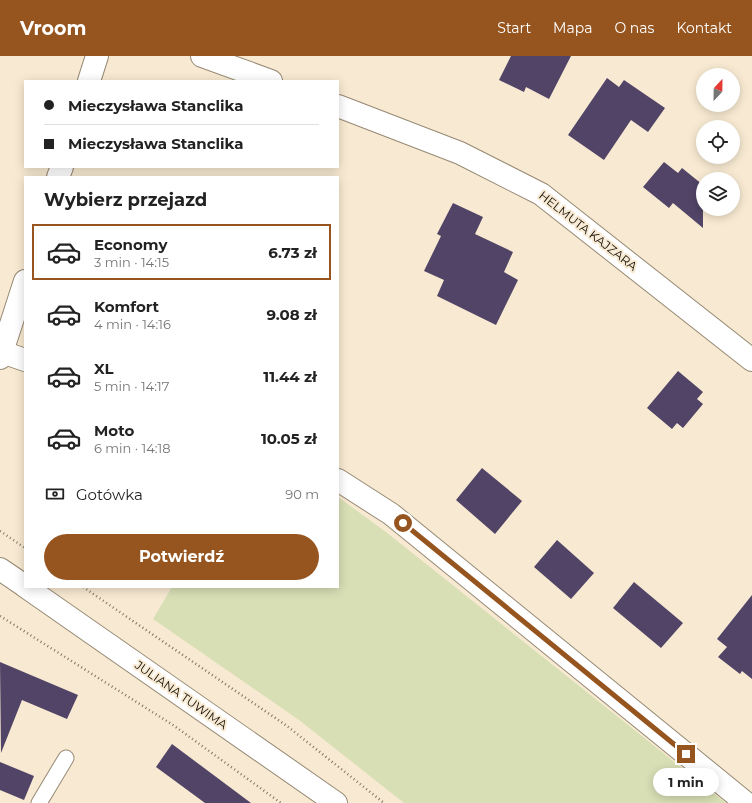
<!DOCTYPE html>
<html lang="pl">
<head>
<meta charset="utf-8">
<style>
	:root { --surface:#fff; --page:#f6f6f6; --text:#222; --muted:#767676; --line:#e0e0e0; --accent:#96551f }
	body { margin:0; font-family:Montserrat,sans-serif; background:var(--page); color:var(--text); height:100vh; display:flex; flex-direction:column; font-size:15px; white-space:nowrap }
	* { box-sizing:border-box; margin:0 }
	p { font-size:13px; color:var(--muted) }
	.icon { flex:none; width:22px; height:22px; fill:none; stroke:currentColor; stroke-width:2; stroke-linecap:round; stroke-linejoin:round }
	.map { position:relative; flex:1; overflow:hidden }
	.drawer { position:absolute; left:24px; top:120px; width:315px; height:412px; display:flex; flex-direction:column; background:var(--surface); border-radius:0px; box-shadow:0 2px 10px #0003 }
	.drawer>* { flex:none }
	.hud { position:absolute; left:24px; top:24px; width:315px; height:88px; border-radius:0px; box-shadow:0 2px 10px #0003; display:grid; align-content:center; height:88px; padding:0 20px; background:var(--surface) }
	.needle { width:26px; rotate:22deg }
	.fabs { position:absolute; left:696px; top:12px; display:grid; gap:8px }
	.fabs a { display:grid; place-items:center; width:44px; height:44px; border-radius:50%; background:var(--surface); box-shadow:0 2px 10px #0003; font-size:20px }
	.end { position:absolute; width:18px; height:18px; margin:-9px; border:5px solid #96551f; background:#fff; box-shadow:0 0 0 2px #fff }
	.from { border-radius:50% }
	.bubble { position:absolute; height:28px; border-radius:14px; background:var(--surface); box-shadow:0 2px 10px #0003; font-size:13px; font-weight:700; line-height:28px; text-align:center }
	.hud b { display:flex; align-items:center; gap:14px; height:38px; font-size:15px }
	.hud b+b { border-top:1px solid var(--line) }
	.hud i { width:10px; height:10px; background:var(--text) }
	ul { padding:0; list-style:none }
	li { display:flex; align-items:center; gap:12px; height:56px; margin:0 8px 6px; padding:0 12px; border:2px solid transparent; border-radius:0px }
	li div { flex:1 }
	li b { display:block; font-size:15px }
	li em { font-style:normal; font-weight:700 }
	li.on { border-color:var(--accent) }
	li>.icon { width:36px; height:36px; stroke-width:1.5 }
	h2 { padding:0 20px; font-size:18px; line-height:48px }
	.pay { display:flex; align-items:center; gap:10px; height:44px; padding:0 20px; font-size:15px }
	.pay p { margin-inline-start:auto }
	.cta { display:flex; gap:8px; margin-top:auto; padding:8px 20px }
	.cta a { flex:1; height:46px; border-radius:24px; background:var(--accent); color:#fff; font-size:16px; font-weight:700; line-height:46px; text-align:center }
	header { display:flex; align-items:center; gap:24px; box-sizing:border-box; height:56px; padding:0 20px; background:var(--accent); color:#fff }
	header strong { font-size:19px }
	nav { display:flex; gap:22px; margin-inline-start:auto; font-size:14px }
	.map>svg:first-child { display:block }
</style>
</head>
<body>
<header>
<strong>Vroom</strong>
<nav><a>Start</a><a>Mapa</a><a>O nas</a><a>Kontakt</a></nav>
</header>
<div class="map">
<svg width="752" height="747" viewBox="0 0 752 747">
	<rect width="100%" height="100%" fill="#f8ead2"/>
	<polygon fill="#d8dfb5" points="338,441 386,476 726,747 404,747 299,664 153,563 172,531 338,531"/>
	<g fill="#514466">
		<polygon points="511,0 571,0 549,43 526,31 524,36 499,24"/>
		<polygon points="607,22 619,31 624,24 665,52 648,76 631,64 604,104 568,79"/>
		<polygon points="664,106 678,117 682,112 703,129 703,172 673,147 669,152 643,131"/>
		<polygon points="453,147 483,161 475,178 513,196 504,216 518,224 496,269 437,240 444,224 424,215 441,180 437,178"/>
		<polygon points="678,315 703,336 697,343 703,348 683,372 677,367 672,373 647,352"/>
		<polygon points="482,412 522,445 495,478 456,444"/>
		<polygon points="557,484 594,517 571,543 534,511"/>
		<polygon points="634,526 683,567 661,592 613,552"/>
		<polygon points="752,539 752,623 742,615 740,618 718,601 727,591 717,583"/>
		<polygon points="0,606 78,639 67,663 22,644 1,697"/>
		<polygon points="172,688 251,747 205,747 156,711"/>
		<polygon points="0,706 34,720 24,744 0,734"/>
	</g>
	<g fill="none" stroke-linecap="round" stroke-linejoin="round">
		<defs>
			<polyline id="lane" points="39,747 66,702"/>
			<g id="street">
				<polyline points="202,0 271,25"/>
				<polyline points="89,25 97,0"/>
				<polyline points="338,50 460,97 541,138 752,304"/>
				<polyline points="58,121 62,111"/>
				<polyline points="2,296 25,304"/>
				<polyline points="0,302 25,225"/>
				<polyline points="338,424 391,458 746,747"/>
			</g>
			<g id="secondary">
				<polyline points="0,513 25,530"/>
				<polyline points="26,531 336,747"/>
			</g>
		</defs>
		<use href="#lane" stroke="#968974" stroke-width="17"/>
		<use href="#street" stroke="#968974" stroke-width="24"/>
		<use href="#secondary" stroke="#968974" stroke-width="24"/>
		<g stroke="#7f7666" stroke-width="2.5" stroke-dasharray="1 3" stroke-linecap="butt">
			<polyline points="0,475 25,492"/>
			<polyline points="83,531 287,670 384,747"/>
			<polyline points="0,560 173,669 281,747"/>
		</g>
		<use href="#lane" stroke="#fff" stroke-width="15"/>
		<use href="#street" stroke="#fff" stroke-width="22"/>
		<use href="#secondary" stroke="#fff" stroke-width="22"/>
	</g>
	<g fill="none" stroke-linecap="round" stroke-linejoin="round">
		<polyline stroke="#96551f" stroke-width="5" points="403,467 686,698"/>
	</g>
	<g text-anchor="middle" stroke-width="4" stroke-linejoin="round" paint-order="stroke">
		<g font-size="12" fill="#100b04" stroke="#f8ead2">
			<text transform="translate(588 175) rotate(38)" y="4">HELMUTA KAJZARA</text>
			<text transform="translate(181 639) rotate(35)" y="4">JULIANA TUWIMA</text>
		</g>
	</g>
</svg>
<div class="fabs">
<a><svg class="needle" viewBox="-14 -14 28 28"><path d="M0-13l5 13h-10z" fill="#e53935"/><path d="M0 13l5-13h-10z" fill="#767676"/></svg></a>
<a><svg class="icon" aria-label="locate" viewBox="0 0 24 24"><circle cx="12" cy="12" r="6"/><path d="M12 2v4M12 18v4M2 12h4M18 12h4"/></svg></a>
<a><svg class="icon" aria-label="layers" viewBox="0 0 24 24"><path d="M12 4l9 5-9 5-9-5zM3 14l9 5 9-5"/></svg></a>
</div>
<i class="end from" style="left:403px;top:467px"></i>
<i class="end" style="left:686px;top:698px"></i>
<div class="bubble" style="left:653px;top:712px;width:66px">1 min</div>
<div class="hud">
<b><i class="from"></i>Mieczysława Stanclika</b>
<b><i></i>Mieczysława Stanclika</b>
</div>
<section class="drawer">
<h2>Wybierz przejazd</h2>
<ul>
<li class="on"><svg class="icon" aria-label="car" viewBox="0 0 24 24"><path d="M5 17H2v-5l4-1 3-4h7l3 4 3 1v5h-3M9 17h6M6 11h13"/><circle cx="7" cy="17" r="2"/><circle cx="17" cy="17" r="2"/></svg><div><b>Economy</b><p>3 min · 14:15</p></div><em>6.73 zł</em></li>
<li><svg class="icon" aria-label="car" viewBox="0 0 24 24"><path d="M5 17H2v-5l4-1 3-4h7l3 4 3 1v5h-3M9 17h6M6 11h13"/><circle cx="7" cy="17" r="2"/><circle cx="17" cy="17" r="2"/></svg><div><b>Komfort</b><p>4 min · 14:16</p></div><em>9.08 zł</em></li>
<li><svg class="icon" aria-label="car" viewBox="0 0 24 24"><path d="M5 17H2v-5l4-1 3-4h7l3 4 3 1v5h-3M9 17h6M6 11h13"/><circle cx="7" cy="17" r="2"/><circle cx="17" cy="17" r="2"/></svg><div><b>XL</b><p>5 min · 14:17</p></div><em>11.44 zł</em></li>
<li><svg class="icon" aria-label="car" viewBox="0 0 24 24"><path d="M5 17H2v-5l4-1 3-4h7l3 4 3 1v5h-3M9 17h6M6 11h13"/><circle cx="7" cy="17" r="2"/><circle cx="17" cy="17" r="2"/></svg><div><b>Moto</b><p>6 min · 14:18</p></div><em>10.05 zł</em></li>
</ul>
<div class="pay"><svg class="icon" aria-label="cash" viewBox="0 0 24 24"><path d="M3 7h18v10H3z"/><circle cx="12" cy="12" r="2"/></svg>Gotówka<p>90 m</p></div>
<div class="cta"><a>Potwierdź</a></div>
</section>
</div>
</body>
</html>
